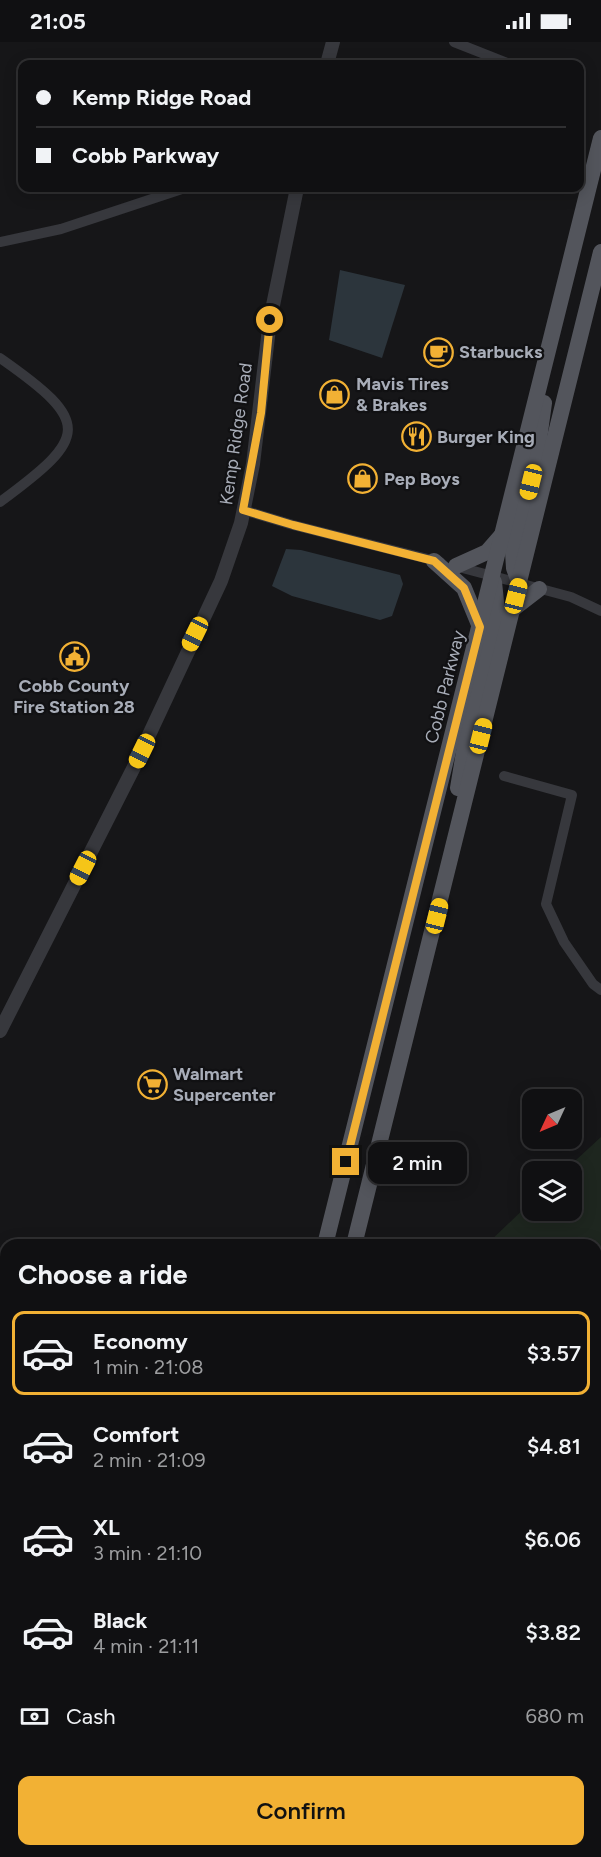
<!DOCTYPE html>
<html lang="en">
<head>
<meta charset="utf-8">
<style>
	:root { --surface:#101012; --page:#1e1e20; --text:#f1f3f6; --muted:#9c9d9f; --line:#303032; --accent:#f2b134 }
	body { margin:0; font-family:Figtree,sans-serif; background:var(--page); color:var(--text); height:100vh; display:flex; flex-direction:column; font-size:22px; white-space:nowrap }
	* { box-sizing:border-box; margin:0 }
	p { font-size:20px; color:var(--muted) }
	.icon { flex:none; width:33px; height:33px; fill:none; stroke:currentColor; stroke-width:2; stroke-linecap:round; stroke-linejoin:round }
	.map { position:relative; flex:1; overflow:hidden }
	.side { position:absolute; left:0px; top:1197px; width:602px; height:618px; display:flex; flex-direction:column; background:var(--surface); border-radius:18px 18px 0 0; box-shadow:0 3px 15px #0003,0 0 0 2px var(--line) }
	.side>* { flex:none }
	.top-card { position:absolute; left:18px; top:18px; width:566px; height:132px; border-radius:12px; box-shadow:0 3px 15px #0003,0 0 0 2px var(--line); display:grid; align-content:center; height:132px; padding:0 18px; background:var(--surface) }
	.needle { width:39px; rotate:226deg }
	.tools { position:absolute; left:522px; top:1047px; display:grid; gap:12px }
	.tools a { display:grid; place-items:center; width:60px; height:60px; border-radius:12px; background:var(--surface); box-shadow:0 3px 15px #0003,0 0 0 2px var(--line); font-size:30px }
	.end { position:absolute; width:27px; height:27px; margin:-14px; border:8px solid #f2b134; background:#111; box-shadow:0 0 0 3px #111 }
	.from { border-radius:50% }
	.bubble { position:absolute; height:42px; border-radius:12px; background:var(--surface); box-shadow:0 3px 15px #0003,0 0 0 2px var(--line); font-size:20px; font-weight:600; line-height:42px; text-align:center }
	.car { position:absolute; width:18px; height:36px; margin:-18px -9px; border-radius:8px; box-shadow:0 0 4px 2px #0007; background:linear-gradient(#f5c518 24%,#345 0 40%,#f5c518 0 76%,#345 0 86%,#f5c518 0) }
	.top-card b { display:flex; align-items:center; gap:21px; height:57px; font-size:22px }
	.top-card b+b { border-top:2px solid var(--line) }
	.top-card i { width:15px; height:15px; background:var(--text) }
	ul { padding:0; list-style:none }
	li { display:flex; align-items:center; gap:18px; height:84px; margin:0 12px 9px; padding:0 6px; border:3px solid transparent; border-radius:12px }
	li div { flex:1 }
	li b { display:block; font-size:22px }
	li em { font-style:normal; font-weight:600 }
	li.selected { border-color:var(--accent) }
	li>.icon { width:54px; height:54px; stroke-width:1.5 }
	h2 { padding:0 18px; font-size:27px; line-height:72px }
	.pay { display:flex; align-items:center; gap:15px; height:66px; padding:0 18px; font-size:22px }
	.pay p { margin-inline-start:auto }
	.action { display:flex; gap:12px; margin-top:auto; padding:12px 18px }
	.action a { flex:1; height:69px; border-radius:12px; background:var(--accent); color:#111; font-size:24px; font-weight:600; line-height:69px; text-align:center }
	.status { display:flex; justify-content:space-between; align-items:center; height:42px; padding:0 30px; background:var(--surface); direction:ltr }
	.status svg { height:16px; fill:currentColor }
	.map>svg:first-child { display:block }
</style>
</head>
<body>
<div class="status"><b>21:05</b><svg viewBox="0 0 49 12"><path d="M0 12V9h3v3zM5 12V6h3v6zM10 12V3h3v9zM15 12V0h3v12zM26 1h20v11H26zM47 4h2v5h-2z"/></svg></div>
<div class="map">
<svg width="601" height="1815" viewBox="0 0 601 1815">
	<rect width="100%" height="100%" fill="#161618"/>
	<polygon fill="#1e261f" points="601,1095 601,1774 596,1768 596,1203 486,1203 532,1159 532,1168 572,1168 572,1130 564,1129"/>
	<g fill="#2c353c">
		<polygon points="340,228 405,243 382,316 329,298"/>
		<polygon points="286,507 301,508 400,533 403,542 392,574 380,578 292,554 272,544"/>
	</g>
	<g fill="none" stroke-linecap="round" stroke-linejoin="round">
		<g stroke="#37383d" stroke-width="10">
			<polyline points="454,0 510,22"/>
			<polyline points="0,200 61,187 185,146"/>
			<path d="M0 316C93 381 88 395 0 460"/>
			<polyline points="243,468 293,483 440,520"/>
			<polyline points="455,524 571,555 601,569"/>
			<polyline points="504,734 572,753 546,862 564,900 593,942 601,948"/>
			<polyline points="0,1493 6,1490"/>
			<polyline points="0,1570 6,1548"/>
			<polyline points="501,1809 505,1815"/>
			<polyline points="366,1815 368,1809"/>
		</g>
		<g stroke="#37383d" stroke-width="14">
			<polyline points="327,22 333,0"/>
			<polyline points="0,989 134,725 221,539 241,481 253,422 270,278 297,146"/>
		</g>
		<g stroke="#53555c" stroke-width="16">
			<polyline points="434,519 464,546 480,585"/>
			<polyline points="456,524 487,510 501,494"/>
			<polyline points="519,540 514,526 513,510 537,412 544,361"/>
			<polyline points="513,567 539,547"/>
			<polyline points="458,746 467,692 497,569 494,540"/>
			<polyline points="325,1203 601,96"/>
			<polyline points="354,1203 601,210"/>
			<polyline points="0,1263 6,1266"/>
			<polyline points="0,1281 6,1284"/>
			<polyline points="175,1815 176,1809"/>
			<polyline points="202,1815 203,1809"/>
		</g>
	</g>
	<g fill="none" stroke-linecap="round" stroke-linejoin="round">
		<polyline stroke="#f2b134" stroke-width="8" points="270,278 261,371 243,468 293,483 434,519 464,546 480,585 346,1120"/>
	</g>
	<defs>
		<symbol id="cafe-ring" viewBox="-11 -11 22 22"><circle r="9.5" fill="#111113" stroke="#f2b134" stroke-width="1.5"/><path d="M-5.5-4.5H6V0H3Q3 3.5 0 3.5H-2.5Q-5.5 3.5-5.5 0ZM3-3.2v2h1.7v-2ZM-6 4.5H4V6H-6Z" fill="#f2b134"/></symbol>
		<symbol id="shop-ring" viewBox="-11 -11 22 22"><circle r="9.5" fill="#111113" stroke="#f2b134" stroke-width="1.5"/><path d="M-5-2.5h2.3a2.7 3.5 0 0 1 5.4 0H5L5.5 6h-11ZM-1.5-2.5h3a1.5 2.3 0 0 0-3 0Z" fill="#f2b134"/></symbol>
		<symbol id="restaurant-ring" viewBox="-11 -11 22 22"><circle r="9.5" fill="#111113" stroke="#f2b134" stroke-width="1.5"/><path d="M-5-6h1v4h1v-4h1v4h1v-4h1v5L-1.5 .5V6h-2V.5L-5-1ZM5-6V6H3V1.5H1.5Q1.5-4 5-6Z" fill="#f2b134"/></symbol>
		<symbol id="civic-ring" viewBox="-11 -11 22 22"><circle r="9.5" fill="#111113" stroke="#f2b134" stroke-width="1.5"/><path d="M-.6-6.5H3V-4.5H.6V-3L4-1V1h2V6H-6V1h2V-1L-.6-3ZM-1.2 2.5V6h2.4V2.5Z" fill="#f2b134"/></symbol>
		<symbol id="supermarket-ring" viewBox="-11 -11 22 22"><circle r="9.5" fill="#111113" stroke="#f2b134" stroke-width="1.5"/><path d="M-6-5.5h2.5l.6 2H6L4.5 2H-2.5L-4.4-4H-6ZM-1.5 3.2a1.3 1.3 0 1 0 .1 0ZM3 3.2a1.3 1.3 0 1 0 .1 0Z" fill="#f2b134"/></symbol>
	</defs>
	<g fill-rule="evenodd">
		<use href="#cafe-ring" x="422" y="294" width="33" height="33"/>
		<use href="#shop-ring" x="318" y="336" width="33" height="33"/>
		<use href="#restaurant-ring" x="400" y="378" width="33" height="33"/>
		<use href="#shop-ring" x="346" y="420" width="33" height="33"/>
		<use href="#civic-ring" x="58" y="598" width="33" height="33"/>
		<use href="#supermarket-ring" x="136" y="1026" width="33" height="33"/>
	</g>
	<g text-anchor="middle" stroke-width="4.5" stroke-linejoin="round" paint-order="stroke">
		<g font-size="18" font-weight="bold" fill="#a8adb8" stroke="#111113" text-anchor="start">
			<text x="459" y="316">Starbucks</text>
			<text x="356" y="348">Mavis Tires<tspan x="356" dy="21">&amp; Brakes</tspan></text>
			<text x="437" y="401">Burger King</text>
			<text x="384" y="443">Pep Boys</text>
			<text x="74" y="650" text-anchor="middle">Cobb County<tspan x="74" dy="21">Fire Station 28</tspan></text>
			<text x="173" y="1038">Walmart<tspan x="173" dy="21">Supercenter</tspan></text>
		</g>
		<g font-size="18" fill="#a8adb8" stroke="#111113">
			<text transform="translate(236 392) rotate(-82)" y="6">Kemp Ridge Road</text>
			<text transform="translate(445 645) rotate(-76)" y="6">Cobb Parkway</text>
		</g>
	</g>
</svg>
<div class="tools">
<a><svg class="needle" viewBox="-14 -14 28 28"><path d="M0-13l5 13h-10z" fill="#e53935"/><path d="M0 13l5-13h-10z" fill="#9c9d9f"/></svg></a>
<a><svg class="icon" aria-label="layers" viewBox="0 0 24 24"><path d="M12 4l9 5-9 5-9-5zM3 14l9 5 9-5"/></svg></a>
</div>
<i class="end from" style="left:270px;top:278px"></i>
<i class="end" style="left:346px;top:1120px"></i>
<div class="bubble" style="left:368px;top:1100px;width:99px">2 min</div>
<i class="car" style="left:531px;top:440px;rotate:194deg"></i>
<i class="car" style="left:516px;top:554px;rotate:14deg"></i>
<i class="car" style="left:195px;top:592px;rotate:206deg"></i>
<i class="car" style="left:481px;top:694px;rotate:14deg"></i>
<i class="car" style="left:142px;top:709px;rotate:206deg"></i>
<i class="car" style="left:83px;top:826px;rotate:207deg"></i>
<i class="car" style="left:437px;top:874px;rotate:14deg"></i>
<div class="top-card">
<b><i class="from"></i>Kemp Ridge Road</b>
<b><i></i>Cobb Parkway</b>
</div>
<section class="side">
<h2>Choose a ride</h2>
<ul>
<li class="selected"><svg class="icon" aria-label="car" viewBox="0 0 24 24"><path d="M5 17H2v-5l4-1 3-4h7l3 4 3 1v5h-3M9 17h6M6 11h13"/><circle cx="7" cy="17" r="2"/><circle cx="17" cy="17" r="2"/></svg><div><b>Economy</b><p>1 min · 21:08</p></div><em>$3.57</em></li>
<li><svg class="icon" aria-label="car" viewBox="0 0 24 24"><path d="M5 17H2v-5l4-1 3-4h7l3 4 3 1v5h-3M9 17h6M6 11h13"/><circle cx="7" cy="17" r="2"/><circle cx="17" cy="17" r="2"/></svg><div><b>Comfort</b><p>2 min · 21:09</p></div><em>$4.81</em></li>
<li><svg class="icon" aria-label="car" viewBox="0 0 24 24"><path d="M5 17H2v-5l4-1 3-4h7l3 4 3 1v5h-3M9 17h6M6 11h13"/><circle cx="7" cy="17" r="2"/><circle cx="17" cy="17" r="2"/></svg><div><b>XL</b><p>3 min · 21:10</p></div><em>$6.06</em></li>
<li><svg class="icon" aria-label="car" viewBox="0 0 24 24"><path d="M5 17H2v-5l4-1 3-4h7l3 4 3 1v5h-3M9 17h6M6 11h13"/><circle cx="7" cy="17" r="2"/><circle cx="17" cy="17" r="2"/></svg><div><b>Black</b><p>4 min · 21:11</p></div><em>$3.82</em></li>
</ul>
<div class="pay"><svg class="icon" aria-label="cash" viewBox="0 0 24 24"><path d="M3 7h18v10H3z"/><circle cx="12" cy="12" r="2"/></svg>Cash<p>680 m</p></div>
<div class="action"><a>Confirm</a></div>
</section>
</div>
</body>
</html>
